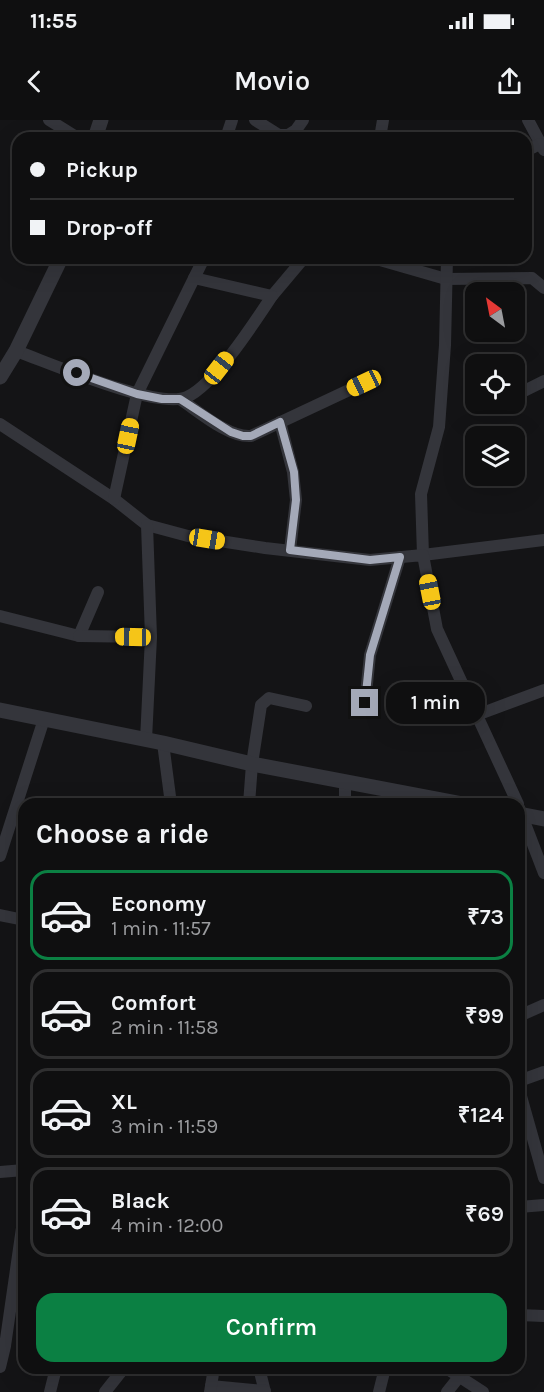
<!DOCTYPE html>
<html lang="en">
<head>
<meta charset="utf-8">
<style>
	:root { --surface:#0f0f10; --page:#181819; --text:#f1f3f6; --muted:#9b9c9f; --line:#2f2f30; --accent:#0b8043 }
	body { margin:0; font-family:Karla,sans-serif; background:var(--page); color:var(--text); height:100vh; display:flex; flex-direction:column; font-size:22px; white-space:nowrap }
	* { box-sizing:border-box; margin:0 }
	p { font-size:20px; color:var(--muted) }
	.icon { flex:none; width:33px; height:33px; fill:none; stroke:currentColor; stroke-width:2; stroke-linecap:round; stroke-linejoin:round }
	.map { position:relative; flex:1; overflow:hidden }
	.drawer { position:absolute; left:18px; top:678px; width:507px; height:576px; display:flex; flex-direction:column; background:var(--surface); border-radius:18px; box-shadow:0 6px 24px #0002,0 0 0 2px var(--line) }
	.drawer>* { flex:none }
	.top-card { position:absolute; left:12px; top:12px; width:520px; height:132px; border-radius:18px; box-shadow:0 6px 24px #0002,0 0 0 2px var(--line); display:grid; align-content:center; height:132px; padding:0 18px; background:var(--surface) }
	.needle { width:39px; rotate:328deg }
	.controls { position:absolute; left:465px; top:162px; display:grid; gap:12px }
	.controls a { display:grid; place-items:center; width:60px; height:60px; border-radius:12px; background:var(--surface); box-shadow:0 6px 24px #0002,0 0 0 2px var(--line); font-size:30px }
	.end { position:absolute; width:27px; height:27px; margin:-14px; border:8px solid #a4a9b8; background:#111; box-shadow:0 0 0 3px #111 }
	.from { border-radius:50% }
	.bubble { position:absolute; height:42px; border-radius:18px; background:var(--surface); box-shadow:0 6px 24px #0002,0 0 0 2px var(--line); font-size:20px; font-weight:600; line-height:42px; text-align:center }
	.car { position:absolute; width:18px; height:36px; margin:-18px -9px; border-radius:8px; box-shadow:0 0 4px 2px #0007; background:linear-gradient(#f5c518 24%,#345 0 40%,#f5c518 0 76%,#345 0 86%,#f5c518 0) }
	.top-card b { display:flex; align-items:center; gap:21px; height:57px; font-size:22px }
	.top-card b+b { border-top:2px solid var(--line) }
	.top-card i { width:15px; height:15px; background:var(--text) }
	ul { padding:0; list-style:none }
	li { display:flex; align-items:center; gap:18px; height:90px; margin:0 12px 9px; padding:0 6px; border:3px solid var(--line); border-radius:18px }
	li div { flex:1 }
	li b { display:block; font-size:22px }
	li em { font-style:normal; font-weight:600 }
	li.selected { border-color:var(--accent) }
	li>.icon { width:54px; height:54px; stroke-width:1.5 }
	h2 { padding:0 18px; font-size:27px; line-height:72px }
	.primary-button { display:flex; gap:12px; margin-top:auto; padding:12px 18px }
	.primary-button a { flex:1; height:69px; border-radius:18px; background:var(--accent); color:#fff; font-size:24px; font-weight:600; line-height:69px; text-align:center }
	.status { display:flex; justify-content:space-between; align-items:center; height:42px; padding:0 30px; background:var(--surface); direction:ltr }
	.status svg { height:16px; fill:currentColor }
	header { display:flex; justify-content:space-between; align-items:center; height:78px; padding:0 18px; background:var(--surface); font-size:27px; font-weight:600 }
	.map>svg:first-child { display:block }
</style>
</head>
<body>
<div class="status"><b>11:55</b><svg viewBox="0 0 49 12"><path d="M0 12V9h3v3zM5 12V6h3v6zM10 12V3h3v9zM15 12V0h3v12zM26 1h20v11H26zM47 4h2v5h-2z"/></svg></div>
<header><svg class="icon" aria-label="back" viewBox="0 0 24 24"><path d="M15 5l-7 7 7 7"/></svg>Movio<svg class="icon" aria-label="share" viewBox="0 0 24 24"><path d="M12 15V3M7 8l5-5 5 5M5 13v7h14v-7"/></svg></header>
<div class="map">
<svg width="544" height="1272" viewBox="0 0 544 1272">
	<rect width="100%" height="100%" fill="#141416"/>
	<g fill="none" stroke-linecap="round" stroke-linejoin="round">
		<g stroke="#34353b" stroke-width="12">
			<polyline points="49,0 78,18"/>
			<polyline points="255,0 279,15 288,15 296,10 303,0"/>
			<polyline points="528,0 544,30"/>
			<polyline points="226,18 232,0"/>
			<polyline points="380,18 383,0"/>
			<polyline points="526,31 540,24"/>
			<polyline points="373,138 446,159 532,158 544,168"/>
			<polyline points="447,138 445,225 439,307 421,374 423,435 544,420"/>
			<polyline points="272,176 304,138"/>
			<path d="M16 231C50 243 158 290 187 277 215 264 254 203 272 176L194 158"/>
			<polyline points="514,276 544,261"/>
			<path d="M180 279C198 291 229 318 251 316L364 263"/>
			<polyline points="280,302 293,352 296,380 290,430"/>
			<polyline points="0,304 114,379 147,405 188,416 265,428 370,440 423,435 437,509 518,684"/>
			<polyline points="114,379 137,274 204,138"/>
			<polyline points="0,496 79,516 98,472"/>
			<polyline points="79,516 151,517"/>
			<polyline points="365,583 370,535 400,437"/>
			<polyline points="477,595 544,570"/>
			<polyline points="146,620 151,517 147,405"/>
			<polyline points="163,623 171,684"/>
			<polyline points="345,661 345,684"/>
			<polyline points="249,684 252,644 261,585 269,578 306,586"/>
			<polyline points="519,688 544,753"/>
			<polyline points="0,736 44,599"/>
			<polyline points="0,795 24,800"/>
			<polyline points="519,896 544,885"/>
			<polyline points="519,961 544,952"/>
			<polyline points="519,969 544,1058"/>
			<polyline points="0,1052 24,1050"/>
			<polyline points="519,1087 544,1085"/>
			<polyline points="519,1195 544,1196"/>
			<polyline points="0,1247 5,1226 24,1094"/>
			<polyline points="259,1248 265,1272"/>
			<polyline points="446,1248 483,1272"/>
			<polyline points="211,1266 265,1271"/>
			<polyline points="50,1272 56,1248"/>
			<polyline points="105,1272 124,1248"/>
			<polyline points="210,1272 214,1248"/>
			<polyline points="379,1272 385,1248"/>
			<polyline points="447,1272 459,1257"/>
		</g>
		<g stroke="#34353b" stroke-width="15">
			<polyline points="95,18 101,0"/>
			<polyline points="0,257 16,231 61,138"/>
			<polyline points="0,590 163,623 252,644 463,684"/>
			<polyline points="519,694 544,699"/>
		</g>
	</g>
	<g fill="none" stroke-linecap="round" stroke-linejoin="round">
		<polyline stroke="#a4a9b8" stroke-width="8" points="77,253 137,274 162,279 180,279 231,312 243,316 251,316 280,302 294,352 296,380 290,430 370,440 400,437 370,535 365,583"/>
	</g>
</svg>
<div class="controls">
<a><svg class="needle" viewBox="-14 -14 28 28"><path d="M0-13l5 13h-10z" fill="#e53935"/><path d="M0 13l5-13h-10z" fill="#9b9c9f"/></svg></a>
<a><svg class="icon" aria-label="locate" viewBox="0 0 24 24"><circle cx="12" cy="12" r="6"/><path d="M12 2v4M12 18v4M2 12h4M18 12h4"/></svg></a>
<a><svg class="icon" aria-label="layers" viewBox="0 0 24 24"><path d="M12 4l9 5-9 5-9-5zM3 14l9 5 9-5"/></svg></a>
</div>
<i class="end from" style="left:77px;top:253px"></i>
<i class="end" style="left:365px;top:583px"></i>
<div class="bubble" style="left:386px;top:562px;width:99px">1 min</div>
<i class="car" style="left:219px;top:248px;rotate:38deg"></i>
<i class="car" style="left:364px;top:263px;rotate:245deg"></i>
<i class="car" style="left:128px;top:316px;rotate:12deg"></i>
<i class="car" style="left:207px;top:419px;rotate:99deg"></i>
<i class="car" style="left:430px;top:472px;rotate:349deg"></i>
<i class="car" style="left:133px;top:517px;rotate:271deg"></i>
<div class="top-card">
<b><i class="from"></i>Pickup</b>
<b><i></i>Drop-off</b>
</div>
<section class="drawer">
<h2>Choose a ride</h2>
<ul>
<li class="selected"><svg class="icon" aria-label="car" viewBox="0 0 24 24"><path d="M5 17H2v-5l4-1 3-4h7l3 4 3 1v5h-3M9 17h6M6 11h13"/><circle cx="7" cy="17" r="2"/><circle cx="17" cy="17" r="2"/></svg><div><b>Economy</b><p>1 min · 11:57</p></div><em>₹73</em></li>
<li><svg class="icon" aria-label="car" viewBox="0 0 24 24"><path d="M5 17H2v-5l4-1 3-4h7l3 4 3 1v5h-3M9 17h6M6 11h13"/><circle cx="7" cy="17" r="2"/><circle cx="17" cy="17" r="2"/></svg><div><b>Comfort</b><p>2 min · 11:58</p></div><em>₹99</em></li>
<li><svg class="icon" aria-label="car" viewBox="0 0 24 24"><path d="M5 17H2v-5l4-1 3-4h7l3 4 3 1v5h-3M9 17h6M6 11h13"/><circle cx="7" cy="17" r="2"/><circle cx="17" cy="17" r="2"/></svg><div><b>XL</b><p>3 min · 11:59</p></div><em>₹124</em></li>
<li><svg class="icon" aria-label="car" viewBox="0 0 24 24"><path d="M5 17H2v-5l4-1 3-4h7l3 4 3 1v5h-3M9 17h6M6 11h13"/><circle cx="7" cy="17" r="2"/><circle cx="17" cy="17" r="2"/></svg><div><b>Black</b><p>4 min · 12:00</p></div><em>₹69</em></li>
</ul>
<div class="primary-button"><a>Confirm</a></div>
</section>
</div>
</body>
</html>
